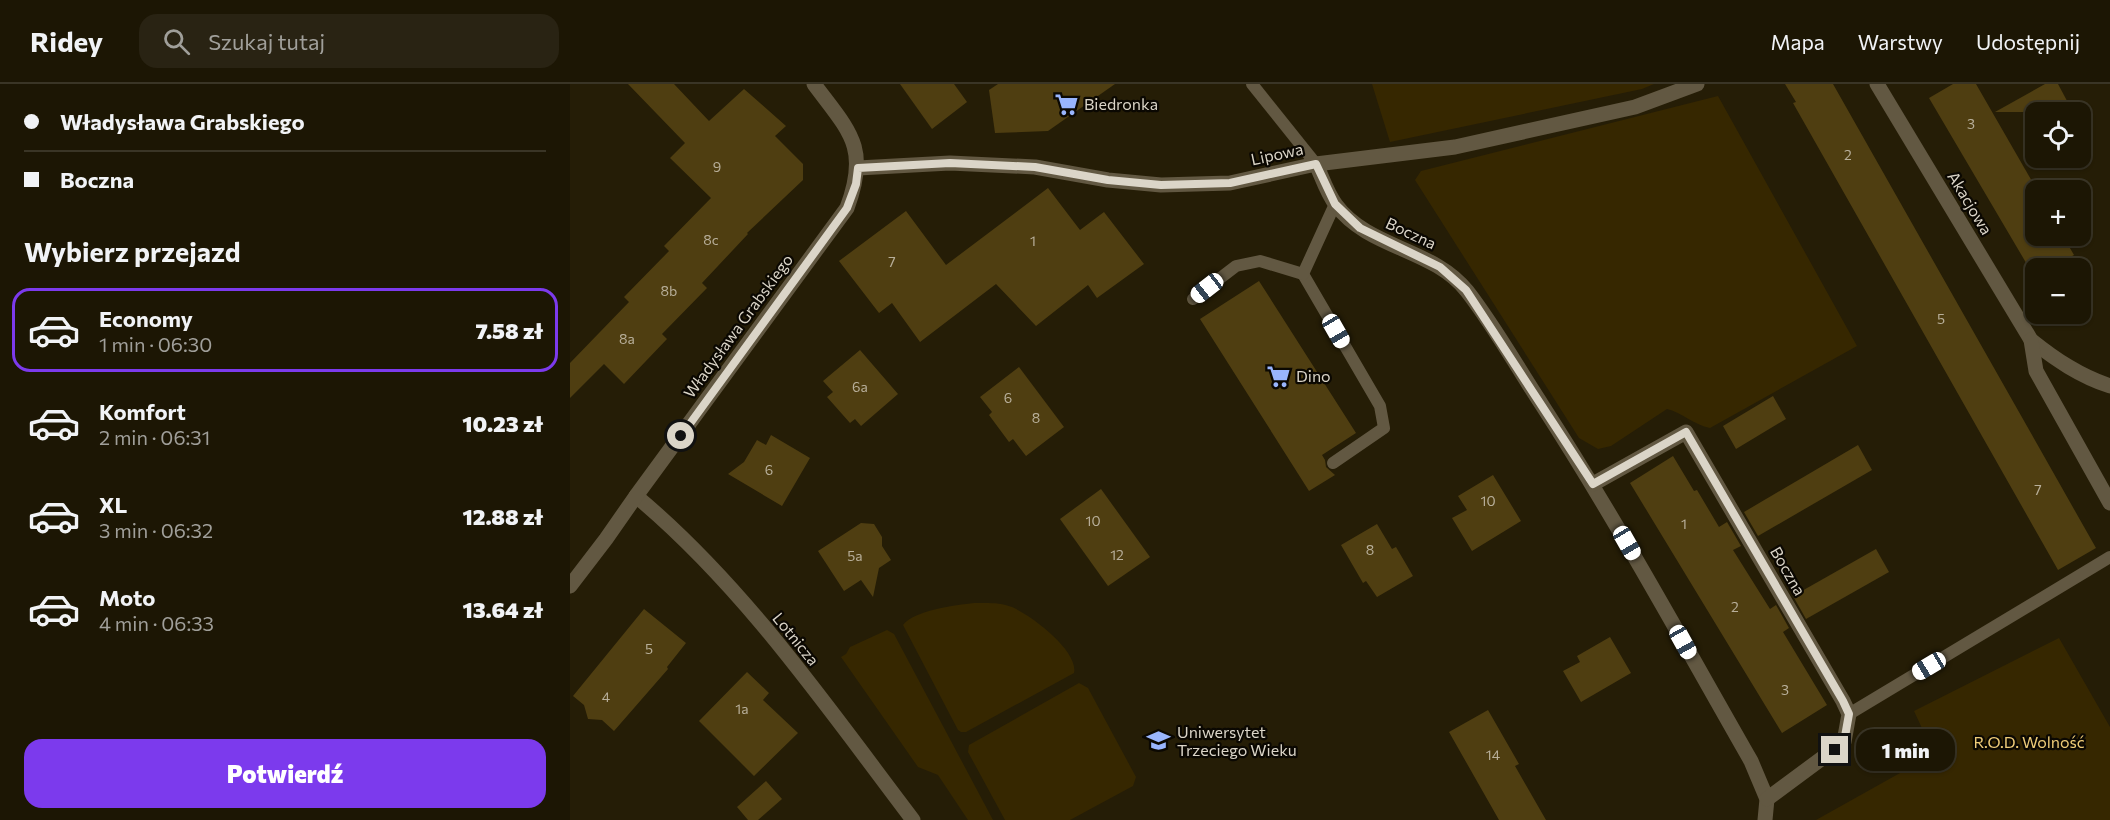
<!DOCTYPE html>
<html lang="pl">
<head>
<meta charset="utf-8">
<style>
	:root { --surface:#1c1604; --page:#292313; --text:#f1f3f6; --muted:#a09f9a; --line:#3a3526; --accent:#7c3aed }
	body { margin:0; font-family:Commissioner,sans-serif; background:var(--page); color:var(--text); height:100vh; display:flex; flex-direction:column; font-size:22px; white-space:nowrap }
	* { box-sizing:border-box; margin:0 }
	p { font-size:20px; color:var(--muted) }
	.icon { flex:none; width:33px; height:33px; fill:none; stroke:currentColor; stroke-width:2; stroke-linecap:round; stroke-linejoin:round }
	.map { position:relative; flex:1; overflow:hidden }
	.side { display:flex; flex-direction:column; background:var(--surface); width:570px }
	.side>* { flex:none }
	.top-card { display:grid; align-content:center; height:132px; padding:0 24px; background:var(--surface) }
	.fabs { position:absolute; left:1455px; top:18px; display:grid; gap:12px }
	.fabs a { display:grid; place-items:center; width:66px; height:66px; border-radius:12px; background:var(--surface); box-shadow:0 2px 4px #0004,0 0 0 2px var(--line); font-size:30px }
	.end { position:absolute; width:27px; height:27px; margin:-14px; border:8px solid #dbd5c8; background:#111; box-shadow:0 0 0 3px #111 }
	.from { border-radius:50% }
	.bubble { position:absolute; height:42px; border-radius:18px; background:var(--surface); box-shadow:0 2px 4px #0004,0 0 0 2px var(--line); font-size:20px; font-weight:800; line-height:42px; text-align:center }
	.car { position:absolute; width:18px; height:36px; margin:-18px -9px; border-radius:8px; box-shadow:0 0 4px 2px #0007; background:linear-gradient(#fff 24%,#345 0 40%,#fff 0 76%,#345 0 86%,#fff 0) }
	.top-card b { display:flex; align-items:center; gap:21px; height:57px; font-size:22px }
	.top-card b+b { border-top:2px solid var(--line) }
	.top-card i { width:15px; height:15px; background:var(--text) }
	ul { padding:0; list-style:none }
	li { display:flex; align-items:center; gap:18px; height:84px; margin:0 12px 9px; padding:0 12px; border:3px solid transparent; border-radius:18px }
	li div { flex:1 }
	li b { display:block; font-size:22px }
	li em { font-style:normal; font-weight:800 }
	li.selected { border-color:var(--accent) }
	li>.icon { width:54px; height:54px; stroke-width:1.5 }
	h2 { padding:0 24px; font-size:27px; line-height:72px }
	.cta { display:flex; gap:12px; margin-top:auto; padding:12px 24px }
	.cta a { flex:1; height:69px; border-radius:18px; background:var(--accent); color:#fff; font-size:24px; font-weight:800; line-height:69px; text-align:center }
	header { display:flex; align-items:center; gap:36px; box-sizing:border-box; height:84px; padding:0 30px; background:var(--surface); border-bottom:2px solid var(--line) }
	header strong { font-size:28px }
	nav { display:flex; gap:33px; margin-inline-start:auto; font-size:21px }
	.search { width:420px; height:54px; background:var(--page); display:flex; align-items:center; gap:15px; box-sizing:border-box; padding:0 21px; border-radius:18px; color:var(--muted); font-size:22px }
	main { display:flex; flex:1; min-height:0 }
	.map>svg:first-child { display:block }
</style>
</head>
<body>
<header>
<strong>Ridey</strong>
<div class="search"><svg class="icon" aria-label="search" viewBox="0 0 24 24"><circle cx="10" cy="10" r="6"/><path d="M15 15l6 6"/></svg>Szukaj tutaj</div>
<nav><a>Mapa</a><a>Warstwy</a><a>Udostępnij</a></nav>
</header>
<main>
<section class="side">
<div class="top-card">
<b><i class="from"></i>Władysława Grabskiego</b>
<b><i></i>Boczna</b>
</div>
<h2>Wybierz przejazd</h2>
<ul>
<li class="selected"><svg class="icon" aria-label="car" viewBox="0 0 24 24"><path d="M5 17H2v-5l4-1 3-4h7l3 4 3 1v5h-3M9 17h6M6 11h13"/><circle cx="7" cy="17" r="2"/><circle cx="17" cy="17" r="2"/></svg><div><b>Economy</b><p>1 min · 06:30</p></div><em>7.58 zł</em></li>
<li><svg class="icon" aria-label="car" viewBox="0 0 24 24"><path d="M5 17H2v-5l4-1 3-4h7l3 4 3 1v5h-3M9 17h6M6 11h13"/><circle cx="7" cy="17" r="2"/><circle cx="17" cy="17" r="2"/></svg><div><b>Komfort</b><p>2 min · 06:31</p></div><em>10.23 zł</em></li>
<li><svg class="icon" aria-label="car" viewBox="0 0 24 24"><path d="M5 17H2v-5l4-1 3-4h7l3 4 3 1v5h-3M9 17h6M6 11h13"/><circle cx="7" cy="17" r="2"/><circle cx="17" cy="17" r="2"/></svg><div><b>XL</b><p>3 min · 06:32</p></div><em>12.88 zł</em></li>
<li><svg class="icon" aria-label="car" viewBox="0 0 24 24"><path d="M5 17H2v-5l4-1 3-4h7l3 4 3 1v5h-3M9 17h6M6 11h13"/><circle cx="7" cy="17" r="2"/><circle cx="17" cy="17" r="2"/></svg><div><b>Moto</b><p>4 min · 06:33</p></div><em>13.64 zł</em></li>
</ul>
<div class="cta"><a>Potwierdź</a></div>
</section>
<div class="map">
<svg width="1540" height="736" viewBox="0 0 1540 736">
	<rect width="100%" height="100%" fill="#251d06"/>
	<g fill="#362700">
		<polygon points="802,0 1084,0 1072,5 820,58"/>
		<path d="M1148 12 1287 262 1140 344C1124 341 1113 329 1097 325L1041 362 1028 365 1009 354 845 96 851 87Z"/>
		<path d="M404 519C417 519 430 518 442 523 461 531 509 567 504 589L396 648H391L388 646 333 541C345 526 385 521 404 519Z"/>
		<polygon points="317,546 324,550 423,736 398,736 368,691 348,683 271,573 276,570 280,563"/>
		<polygon points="1489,554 1540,643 1540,736 1246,736 1364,670 1344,627"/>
		<polygon points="509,599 518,604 566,693 563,702 500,736 435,736 398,668 399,661"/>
	</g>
	<g fill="#4f3e11">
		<polygon points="58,0 104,0 139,37 174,5 216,42 205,52 233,80 233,96 177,149 178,150 132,199 137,204 92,250 97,255 54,300 34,280 0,314 0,279 59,218 54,213 99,167 94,162 141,114 100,74 115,59"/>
		<polygon points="330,0 384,0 397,18 362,45"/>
		<polygon points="428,0 545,0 478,47 425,49 419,6"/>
		<polygon points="1215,0 1263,0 1526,464 1488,486 1223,19 1226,18"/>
		<polygon points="1383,0 1406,0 1467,106 1466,152 1493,152 1504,171 1481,184 1466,184 1465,194 1359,14"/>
		<polygon points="1475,0 1488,0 1503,28 1425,28"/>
		<polygon points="478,104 510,146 534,128 574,180 527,214 518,201 466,242 426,200 350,258 322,219 309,229 269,177 336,127 376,181"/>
		<polygon points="689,197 786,349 752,371 755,376 756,383 765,391 739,407 630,235"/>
		<polygon points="290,266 328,310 291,342 285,335 280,339 257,313 263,308 253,297"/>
		<polygon points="449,283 494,343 456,372 443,355 439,358 419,331 422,328 410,313"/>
		<polygon points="1203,312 1216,335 1166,365 1153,342"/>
		<polygon points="201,351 240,374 212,422 158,390 174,378 187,356 196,361"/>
		<polygon points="1288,361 1302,386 1188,452 1174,428"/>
		<polygon points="1103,372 1124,407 1127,406 1149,443 1157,438 1171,462 1163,466 1200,525 1206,521 1219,544 1213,548 1257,621 1212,649 1060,399"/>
		<polygon points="923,391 951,437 902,467 882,434 897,426 888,412"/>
		<polygon points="531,405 580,473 538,502 490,435"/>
		<polygon points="291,439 304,440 312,453 312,462 321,476 309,484 303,513 291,496 274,507 248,467"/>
		<polygon points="807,440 822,465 826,463 843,492 807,513 796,497 793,499 771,461"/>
		<polygon points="1306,465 1319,488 1236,535 1223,512"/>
		<polygon points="74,525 116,559 97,583 98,585 44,647 32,636 18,635 14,621 3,612"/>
		<polygon points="1040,553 1061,589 1011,618 993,587 1010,578 1007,572"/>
		<polygon points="177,588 199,609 193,616 228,649 184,692 129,637"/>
		<polygon points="918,626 949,680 945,682 976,736 929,736 879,648"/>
		<polygon points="196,697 212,715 188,736 178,736 167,723"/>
	</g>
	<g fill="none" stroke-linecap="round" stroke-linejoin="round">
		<g stroke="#625842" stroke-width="12">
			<polyline points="682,0 746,80"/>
			<polyline points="733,190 810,322 814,344 763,379"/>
			<polyline points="623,215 666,182 690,177 733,190 765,120"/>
			<polyline points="1279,630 1540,473"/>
		</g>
		<g stroke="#625842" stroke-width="15">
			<path d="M1307 0 1461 256C1486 276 1510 292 1540 302"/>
			<path d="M746 80C752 93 757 109 766 121 799 165 863 164 897 207 925 243 947 283 972 321 1047 437 1113 558 1181 677L1197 715 1195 736"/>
			<polyline points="288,84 380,79 465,83 538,96 591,101 660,99 746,80 885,63 1065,23 1127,0"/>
			<polyline points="1461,256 1466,287 1540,419"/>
			<polyline points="1023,400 1116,348 1273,617 1279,630 1274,658 1197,715"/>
			<path d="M66 412C175 503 257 623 343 736"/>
			<path d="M0 502 36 455 66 412 277 124C300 63 279 47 244 0"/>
		</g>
	</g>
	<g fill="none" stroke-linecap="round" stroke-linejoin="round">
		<polyline stroke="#dbd5c8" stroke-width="8" points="111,352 277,124 286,100 288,84 380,79 465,83 538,96 591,101 660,99 746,80 765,120 790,144 870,183 896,206 1023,400 1116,348 1273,617 1279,630 1274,658 1265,666"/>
	</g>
	<defs>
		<symbol id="supermarket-bare" viewBox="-9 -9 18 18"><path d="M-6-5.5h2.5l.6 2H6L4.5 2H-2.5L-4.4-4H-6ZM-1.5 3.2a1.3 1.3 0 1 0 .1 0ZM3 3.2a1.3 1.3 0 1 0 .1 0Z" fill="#99b5fd" stroke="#0b0802" stroke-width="2.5" paint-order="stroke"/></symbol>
		<symbol id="university-bare" viewBox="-9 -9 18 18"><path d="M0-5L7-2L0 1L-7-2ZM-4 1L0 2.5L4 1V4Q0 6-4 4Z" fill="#99b5fd" stroke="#0b0802" stroke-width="2.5" paint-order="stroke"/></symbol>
	</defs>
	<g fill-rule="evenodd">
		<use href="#supermarket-bare" x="480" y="4" width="33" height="33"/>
		<use href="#supermarket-bare" x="692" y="276" width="33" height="33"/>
		<use href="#university-bare" x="572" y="640" width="33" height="33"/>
	</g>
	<g text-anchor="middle" stroke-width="4.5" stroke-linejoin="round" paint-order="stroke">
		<g font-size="14" fill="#b8af9a">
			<text x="1401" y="45">3</text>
			<text x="1278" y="76">2</text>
			<text x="147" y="88">9</text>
			<text x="141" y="161">8c</text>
			<text x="463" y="162">1</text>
			<text x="322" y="183">7</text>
			<text x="99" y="212">8b</text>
			<text x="1371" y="240">5</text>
			<text x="57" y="260">8a</text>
			<text x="290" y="308">6a</text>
			<text x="438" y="319">6</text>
			<text x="466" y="339">8</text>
			<text x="199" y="391">6</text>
			<text x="1468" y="411">7</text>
			<text x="918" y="422">10</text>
			<text x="523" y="442">10</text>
			<text x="1114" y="445">1</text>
			<text x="800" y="471">8</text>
			<text x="547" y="476">12</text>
			<text x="285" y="477">5a</text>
			<text x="1165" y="528">2</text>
			<text x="79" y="570">5</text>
			<text x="1215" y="611">3</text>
			<text x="36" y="618">4</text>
			<text x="172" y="630">1a</text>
			<text x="923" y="676">14</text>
		</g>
		<g font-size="16" fill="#dbd5c8" stroke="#0b0802" text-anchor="start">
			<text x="514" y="26">Biedronka</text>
			<text x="726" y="298">Dino</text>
			<text x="607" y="654">Uniwersytet<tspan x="607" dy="18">Trzeciego Wieku</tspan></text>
		</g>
		<g font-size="16" fill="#dbd5c8" stroke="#0b0802">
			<text transform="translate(707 70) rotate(-12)" y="6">Lipowa</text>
			<text transform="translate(1400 119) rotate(59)" y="6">Akacjowa</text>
			<text transform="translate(841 149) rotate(25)" y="6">Boczna</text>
			<text transform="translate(168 242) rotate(-54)" y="6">Władysława Grabskiego</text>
			<text transform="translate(1218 487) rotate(60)" y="6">Boczna</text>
			<text transform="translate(226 555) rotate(51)" y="6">Lotnicza</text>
		</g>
		<g font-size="16" fill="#efcc78" stroke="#0b0802">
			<text x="1459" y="664">R.O.D. Wolność</text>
		</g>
	</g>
</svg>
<div class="fabs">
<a><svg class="icon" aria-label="locate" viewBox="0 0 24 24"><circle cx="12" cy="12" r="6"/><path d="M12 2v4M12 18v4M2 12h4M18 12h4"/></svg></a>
<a>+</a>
<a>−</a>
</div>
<i class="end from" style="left:111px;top:352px"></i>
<i class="end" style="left:1265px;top:666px"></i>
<div class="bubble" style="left:1286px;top:645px;width:99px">1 min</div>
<i class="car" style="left:637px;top:204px;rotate:232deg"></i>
<i class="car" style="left:766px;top:247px;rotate:150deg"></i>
<i class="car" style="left:1057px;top:459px;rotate:150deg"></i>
<i class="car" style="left:1113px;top:558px;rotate:151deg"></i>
<i class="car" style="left:1359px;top:582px;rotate:239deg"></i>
</div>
</main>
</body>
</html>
